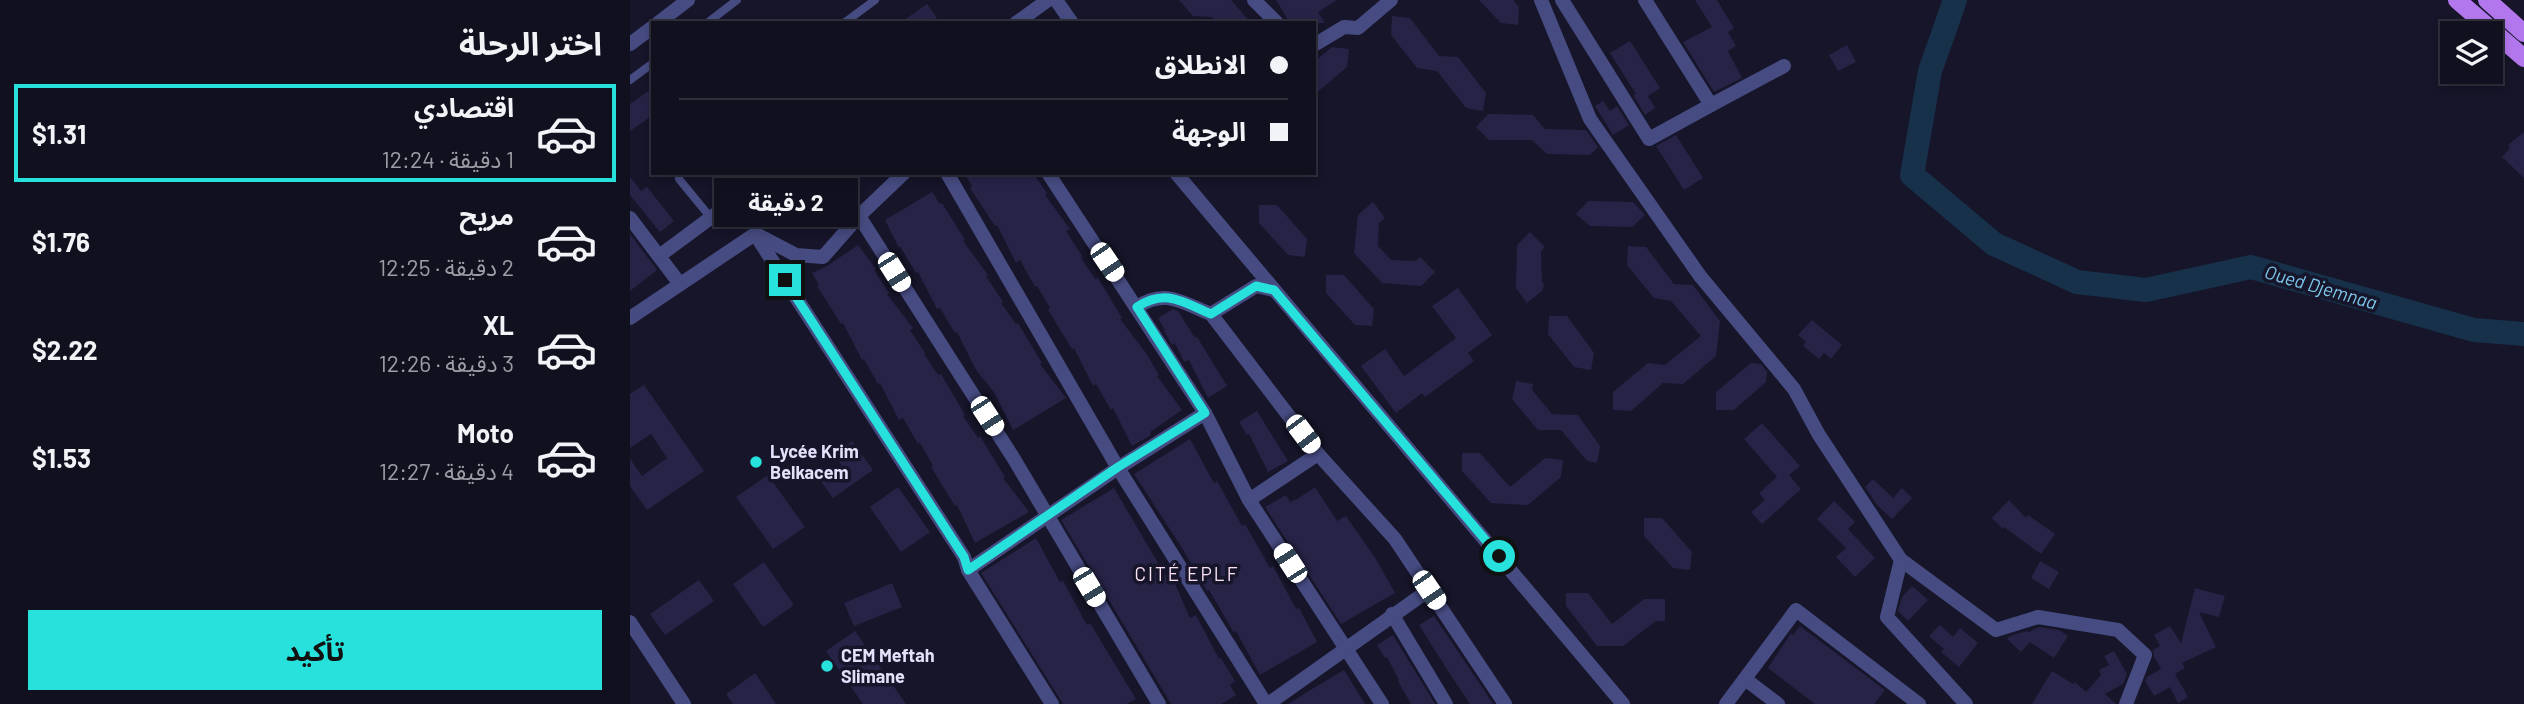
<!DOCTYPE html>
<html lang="ar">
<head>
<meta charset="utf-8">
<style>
	:root { --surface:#10101f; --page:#191928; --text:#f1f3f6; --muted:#9c9da4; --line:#30303d; --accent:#27e1dd }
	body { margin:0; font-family:Barlow,"Noto Sans Arabic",sans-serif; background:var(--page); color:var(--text); direction:rtl; height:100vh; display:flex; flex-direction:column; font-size:26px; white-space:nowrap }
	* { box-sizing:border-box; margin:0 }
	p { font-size:23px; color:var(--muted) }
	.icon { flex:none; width:38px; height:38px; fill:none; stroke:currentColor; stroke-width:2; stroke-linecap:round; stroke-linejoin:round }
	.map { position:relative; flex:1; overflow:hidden; direction:ltr }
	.side { display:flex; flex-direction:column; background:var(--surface); width:630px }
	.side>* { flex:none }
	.top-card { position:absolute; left:21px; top:21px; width:665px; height:154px; border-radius:0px; box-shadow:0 4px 10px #0003,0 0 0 2px var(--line); direction:rtl; display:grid; align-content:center; height:154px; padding:0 28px; background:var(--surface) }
	.tools { position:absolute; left:1810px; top:21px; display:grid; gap:14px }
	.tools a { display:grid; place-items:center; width:63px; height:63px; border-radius:0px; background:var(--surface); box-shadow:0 4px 10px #0003,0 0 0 2px var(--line); font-size:35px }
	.end { position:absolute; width:32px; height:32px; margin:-16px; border:9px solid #27e1dd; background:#111; box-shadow:0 0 0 4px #111 }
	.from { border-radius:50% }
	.bubble { position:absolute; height:49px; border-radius:0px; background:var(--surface); box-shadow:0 4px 10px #0003,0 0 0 2px var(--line); font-size:23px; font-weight:700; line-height:49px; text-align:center; direction:rtl }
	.car { position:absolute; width:21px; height:42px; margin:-21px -10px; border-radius:9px; box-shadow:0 0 5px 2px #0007; background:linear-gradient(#fff 24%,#345 0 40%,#fff 0 76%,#345 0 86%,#fff 0) }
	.top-card b { display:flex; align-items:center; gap:24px; height:66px; font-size:26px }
	.top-card b+b { border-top:2px solid var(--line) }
	.top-card i { width:18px; height:18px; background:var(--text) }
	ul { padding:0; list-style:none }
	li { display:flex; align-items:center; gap:21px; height:98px; margin:0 14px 10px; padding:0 14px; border:4px solid transparent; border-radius:0px }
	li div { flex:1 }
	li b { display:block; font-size:26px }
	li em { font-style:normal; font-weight:700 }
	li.selected { border-color:var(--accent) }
	li>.icon { width:63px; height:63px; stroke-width:1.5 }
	h2 { padding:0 28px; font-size:32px; line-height:84px }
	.action { display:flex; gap:14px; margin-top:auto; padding:14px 28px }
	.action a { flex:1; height:80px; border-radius:0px; background:var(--accent); color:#111; font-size:28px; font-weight:700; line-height:80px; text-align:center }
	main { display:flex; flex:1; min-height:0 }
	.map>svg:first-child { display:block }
</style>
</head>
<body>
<main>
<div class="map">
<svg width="1894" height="704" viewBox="0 0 1894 704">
	<rect width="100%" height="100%" fill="#161529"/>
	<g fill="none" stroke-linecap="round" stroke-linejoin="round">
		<polyline stroke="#17314b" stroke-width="24" points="1325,0 1300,71 1282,175 1364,244 1447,282 1516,290 1621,267 1844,330 1894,334"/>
	</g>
	<g fill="#262347">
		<polygon points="549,0 601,0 621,23 587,23 582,17 563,16"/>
		<polygon points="646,0 707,0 688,12 695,23 660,23"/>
		<polygon points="849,0 883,0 889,7 888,25 871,23"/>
		<polygon points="1065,0 1087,0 1104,28 1098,32 1106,46 1098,51 1112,78 1084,92 1053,42 1082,27"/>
		<polygon points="297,4 307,18 300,23 270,23"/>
		<polygon points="762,16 780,18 809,56 828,57 856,93 853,111 836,108 807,71 787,68 761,35"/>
		<polygon points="1000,41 1030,88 1018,96 1025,108 1015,115 1003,95 1006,94 980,53"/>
		<polygon points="1217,45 1226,62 1208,71 1199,55"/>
		<polygon points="702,47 719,49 717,67 684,95 684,62"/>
		<polygon points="23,88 23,115 0,131 0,104"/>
		<polygon points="973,101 980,111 987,106 999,125 983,135 965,106"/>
		<polygon points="858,114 903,115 915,129 956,130 968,147 960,155 917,154 902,140 859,140 846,127"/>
		<polygon points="1894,132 1894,178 1872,157 1880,148 1878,145"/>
		<polygon points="1046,135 1073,178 1054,190 1026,146"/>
		<polygon points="334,173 403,173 417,193 415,195 440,229 436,231 452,256 451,258 465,279 468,278 492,318 490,319 516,353 529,375 527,376 552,410 520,432 521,435 502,446 483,408 481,410 466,384 463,386 444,348 442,349 418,310 420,308 407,286 405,287 390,260 386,263 367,225 365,226 340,188 342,186"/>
		<polygon points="0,177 11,191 17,187 44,221 30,232 0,195"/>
		<polygon points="302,192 310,204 312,203 335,240 333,241 358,275 356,276 373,302 371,303 386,324 388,323 412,363 410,364 436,398 383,430 364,392 346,370 327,332 325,333 310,308 307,309 288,272 286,273 270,246 269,248 255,220"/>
		<polygon points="958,201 1003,202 1015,215 1002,227 960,226 946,214"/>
		<polygon points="743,202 755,218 749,223 748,246 761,260 786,261 790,257 805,272 791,286 752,283 724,253 728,215"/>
		<polygon points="629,205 647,205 677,239 675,257 658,255 629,223"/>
		<polygon points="900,232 915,247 911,251 912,282 914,285 912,291 897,303 886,288 887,245"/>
		<polygon points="0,234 27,270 0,291"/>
		<polygon points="228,245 246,269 244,270 259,293 257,294 283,328 280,330 295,353 294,354 308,375 311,374 335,415 333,416 348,438 350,436 375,477 373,478 399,512 345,543 327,505 325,506 301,467 303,466 290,443 288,444 273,418 269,420 250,383 248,384 234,359 232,360 213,323 211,324 187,286 189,285 182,273 197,266"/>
		<polygon points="998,246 1016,247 1044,284 1063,285 1090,321 1086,356 1053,384 1033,383 1001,411 983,410 983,392 1018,363 1035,365 1071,336 1041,301 1024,298 997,265"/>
		<polygon points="696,275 714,275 744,309 742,326 725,325 696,293"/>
		<polygon points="828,288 862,335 838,353 844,361 795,397 792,393 766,413 731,366 755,349 774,376 826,338 802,306"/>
		<polygon points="543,309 548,311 565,338 567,337 597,386 578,398 559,360 554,362 545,343 542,345 534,331 535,330 528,318"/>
		<polygon points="919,316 937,316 964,353 961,370 944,367 918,334"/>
		<polygon points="1182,320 1212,345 1201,359 1194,353 1189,359 1173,346 1176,342 1168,335"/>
		<polygon points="1121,363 1131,364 1137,372 1136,382 1104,410 1086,410 1086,392"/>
		<polygon points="886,381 903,384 902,390 922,414 948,415 970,446 967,463 957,461 931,430 908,430 882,399"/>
		<polygon points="14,385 74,471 17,510 0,486 0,459 12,476 37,458 21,434 0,448 0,394"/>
		<polygon points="627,411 658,461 638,472 619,434 617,435 609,422"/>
		<polygon points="1132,423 1170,466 1159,475 1171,489 1132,524 1121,512 1135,500 1129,493 1147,477 1114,439"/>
		<polygon points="560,439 584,483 587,481 612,526 615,524 640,568 643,566 666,609 669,608 687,642 630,675 606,631 604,633 579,590 577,591 552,548 504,474"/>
		<polygon points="222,441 243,470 203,498 191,481 212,466 204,454"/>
		<polygon points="832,453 850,453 880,487 915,458 933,460 931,477 898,505 861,503 832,471"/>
		<polygon points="138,475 175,527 143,549 106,497"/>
		<polygon points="1243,479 1263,498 1272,488 1282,498 1262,519 1247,505 1235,487"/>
		<polygon points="268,487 300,532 271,552 240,507"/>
		<polygon points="685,487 707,521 716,516 746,559 765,593 711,624 635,507 656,495 660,502 667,499"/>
		<polygon points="484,488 535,575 540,572 560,618 566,615 589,659 591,658 605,681 600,685 606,695 591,704 541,704 431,520"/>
		<polygon points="1379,500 1396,518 1398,515 1425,534 1411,554 1374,527 1373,529 1362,518"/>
		<polygon points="1204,501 1225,522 1218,529 1245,558 1225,577 1206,557 1216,548 1187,519"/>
		<polygon points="1014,518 1032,518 1062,552 1060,570 1043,568 1014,536"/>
		<polygon points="406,538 430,582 433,581 457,625 460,623 506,699 497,704 433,704 351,573"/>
		<polygon points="1410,561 1429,572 1419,589 1401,578"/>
		<polygon points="134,562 164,605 133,627 103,584"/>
		<polygon points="69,580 84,601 35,635 20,614"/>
		<polygon points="262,583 272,607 224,626 214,603"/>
		<polygon points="1282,586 1298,600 1278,621 1268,611 1272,597"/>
		<polygon points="1565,588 1595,596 1589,617 1569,612 1586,647 1552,663 1555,668 1545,674 1558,697 1548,703 1540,687 1524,696 1515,681 1517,677 1531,669 1524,657 1523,650 1530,646 1524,635 1540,626 1551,643"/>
		<polygon points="936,593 958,593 982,624 1014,599 1035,599 1035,621 1026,621 993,646 967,646 936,606"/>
		<polygon points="804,616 852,687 863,704 840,704 820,674 789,625"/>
		<polygon points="1310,625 1323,637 1330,628 1348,643 1329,667 1311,652 1314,649 1299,636"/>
		<polygon points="1170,626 1255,690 1244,704 1185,704 1138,668 1161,633 1163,635"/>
		<polygon points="1409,627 1429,630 1438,636 1424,658 1400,642 1391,652 1377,639 1380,636 1397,631 1399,632"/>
		<polygon points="225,631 260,681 276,704 233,704 196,651"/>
		<polygon points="763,635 805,704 781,704 768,681 769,680 757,657 755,658 747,645"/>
		<polygon points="1484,651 1497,674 1493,684 1475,694 1486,704 1402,704 1422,671 1443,684 1445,682 1456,692 1471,675 1469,670 1479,665 1474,656"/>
		<polygon points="714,670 735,704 658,704 682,689"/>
		<polygon points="125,673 146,704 103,704 96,694"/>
	</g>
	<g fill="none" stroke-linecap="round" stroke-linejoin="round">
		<g stroke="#464b81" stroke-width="8">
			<polyline points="77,23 107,0"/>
			<polyline points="214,23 245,0"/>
			<polyline points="0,80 23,63"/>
			<polyline points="49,173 49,179 81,218"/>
		</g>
		<g stroke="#464b81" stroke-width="14">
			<polyline points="426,0 442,23"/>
			<polyline points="624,0 647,23"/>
			<polyline points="911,0 960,119 1070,276 1164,389 1189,435 1271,560 1366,630 1408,617 1488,630 1515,655 1496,704"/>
			<polyline points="932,0 1019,139 1081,105"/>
			<polyline points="1015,0 1081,105 1154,66"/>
			<polyline points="28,23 58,0"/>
			<polyline points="386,23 418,0"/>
			<polyline points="0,44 23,27"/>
			<polyline points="684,45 714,27 728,28 761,0"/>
			<polyline points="317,173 488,468 636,704"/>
			<polyline points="418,173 575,413 619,500 752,704"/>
			<polyline points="546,173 993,704"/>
			<polyline points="229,216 384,459 529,704"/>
			<polyline points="0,218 50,284"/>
			<polyline points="125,234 334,557 338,570 422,704"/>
			<polyline points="126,234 166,255 193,257 229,216 274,173"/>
			<polyline points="29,256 141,173"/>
			<polyline points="644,290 626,286 581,314 688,454 765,539 875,704"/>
			<path d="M507 307C535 288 553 303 581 314"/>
			<polyline points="0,318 125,234"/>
			<polyline points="619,500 688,454"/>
			<polyline points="1271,560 1257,617 1336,704"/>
			<polyline points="338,570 488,468 575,413"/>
			<polyline points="762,614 816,704"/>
			<polyline points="0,622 54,704"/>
			<polyline points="1115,679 1148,704"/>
			<polyline points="638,704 799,590"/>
			<polyline points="1096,704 1166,610 1289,704"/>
		</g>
		<g stroke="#b277ec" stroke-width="18">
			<polyline points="1827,0 1894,58"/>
			<polyline points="1857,0 1894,33"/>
		</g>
	</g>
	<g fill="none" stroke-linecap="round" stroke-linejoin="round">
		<path stroke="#27e1dd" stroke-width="9" d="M155 280 334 557 338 570 488 467 575 413 507 307C535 288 553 302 581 314L626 286 644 290 869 556"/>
	</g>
	<g fill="#27e1dd" stroke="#161529" stroke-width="2.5">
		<circle cx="126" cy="462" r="7"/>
		<circle cx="197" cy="666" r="7"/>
	</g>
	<g text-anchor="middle" stroke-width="7" stroke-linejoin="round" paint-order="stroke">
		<g font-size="18" font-weight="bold" fill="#e1e1fb" stroke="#161529" text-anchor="start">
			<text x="140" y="458">Lycée Krim<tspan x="140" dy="21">Belkacem</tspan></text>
			<text x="211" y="662">CEM Meftah<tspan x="211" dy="21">Slimane</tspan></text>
		</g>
		<g font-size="19" font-style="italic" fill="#7dc7ed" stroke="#161529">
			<text transform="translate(1691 287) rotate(16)" y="7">Oued Djemnaa</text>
		</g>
		<g font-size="19" letter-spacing="2" fill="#fbe3f5" stroke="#161529">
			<text x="557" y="581">CITÉ EPLF</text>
		</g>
	</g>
</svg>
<div class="tools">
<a><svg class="icon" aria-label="layers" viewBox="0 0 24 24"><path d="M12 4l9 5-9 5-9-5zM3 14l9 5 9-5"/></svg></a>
</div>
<i class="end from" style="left:869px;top:556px"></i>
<i class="end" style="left:155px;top:280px"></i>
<div class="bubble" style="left:84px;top:178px;width:144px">2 دقيقة</div>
<i class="car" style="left:477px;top:262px;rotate:146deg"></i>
<i class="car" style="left:264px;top:272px;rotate:148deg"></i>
<i class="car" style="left:357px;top:416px;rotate:147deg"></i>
<i class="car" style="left:673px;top:434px;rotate:143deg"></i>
<i class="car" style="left:660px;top:563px;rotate:327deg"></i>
<i class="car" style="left:459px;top:587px;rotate:149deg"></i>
<i class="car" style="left:799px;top:590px;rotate:146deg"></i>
<div class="top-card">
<b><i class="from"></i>الانطلاق</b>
<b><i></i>الوجهة</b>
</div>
</div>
<section class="side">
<h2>اختر الرحلة</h2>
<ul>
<li class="selected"><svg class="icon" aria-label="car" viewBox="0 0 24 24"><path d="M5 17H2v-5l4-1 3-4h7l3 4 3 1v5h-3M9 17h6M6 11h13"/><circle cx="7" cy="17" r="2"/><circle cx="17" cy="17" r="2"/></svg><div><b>اقتصادي</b><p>1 دقيقة · 12:24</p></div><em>$1.31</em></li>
<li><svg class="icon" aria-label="car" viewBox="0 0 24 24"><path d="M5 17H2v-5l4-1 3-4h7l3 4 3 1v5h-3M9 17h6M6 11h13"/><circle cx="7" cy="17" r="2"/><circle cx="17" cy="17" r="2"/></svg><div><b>مريح</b><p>2 دقيقة · 12:25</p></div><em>$1.76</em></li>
<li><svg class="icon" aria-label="car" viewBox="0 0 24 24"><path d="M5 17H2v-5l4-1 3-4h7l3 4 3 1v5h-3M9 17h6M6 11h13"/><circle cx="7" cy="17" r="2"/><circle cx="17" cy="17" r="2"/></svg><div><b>XL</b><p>3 دقيقة · 12:26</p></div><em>$2.22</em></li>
<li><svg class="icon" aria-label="car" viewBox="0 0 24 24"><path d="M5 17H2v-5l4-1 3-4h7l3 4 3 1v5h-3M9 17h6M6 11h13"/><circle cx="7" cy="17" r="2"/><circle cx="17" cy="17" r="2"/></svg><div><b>Moto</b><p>4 دقيقة · 12:27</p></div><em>$1.53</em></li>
</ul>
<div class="action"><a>تأكيد</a></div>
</section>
</main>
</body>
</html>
